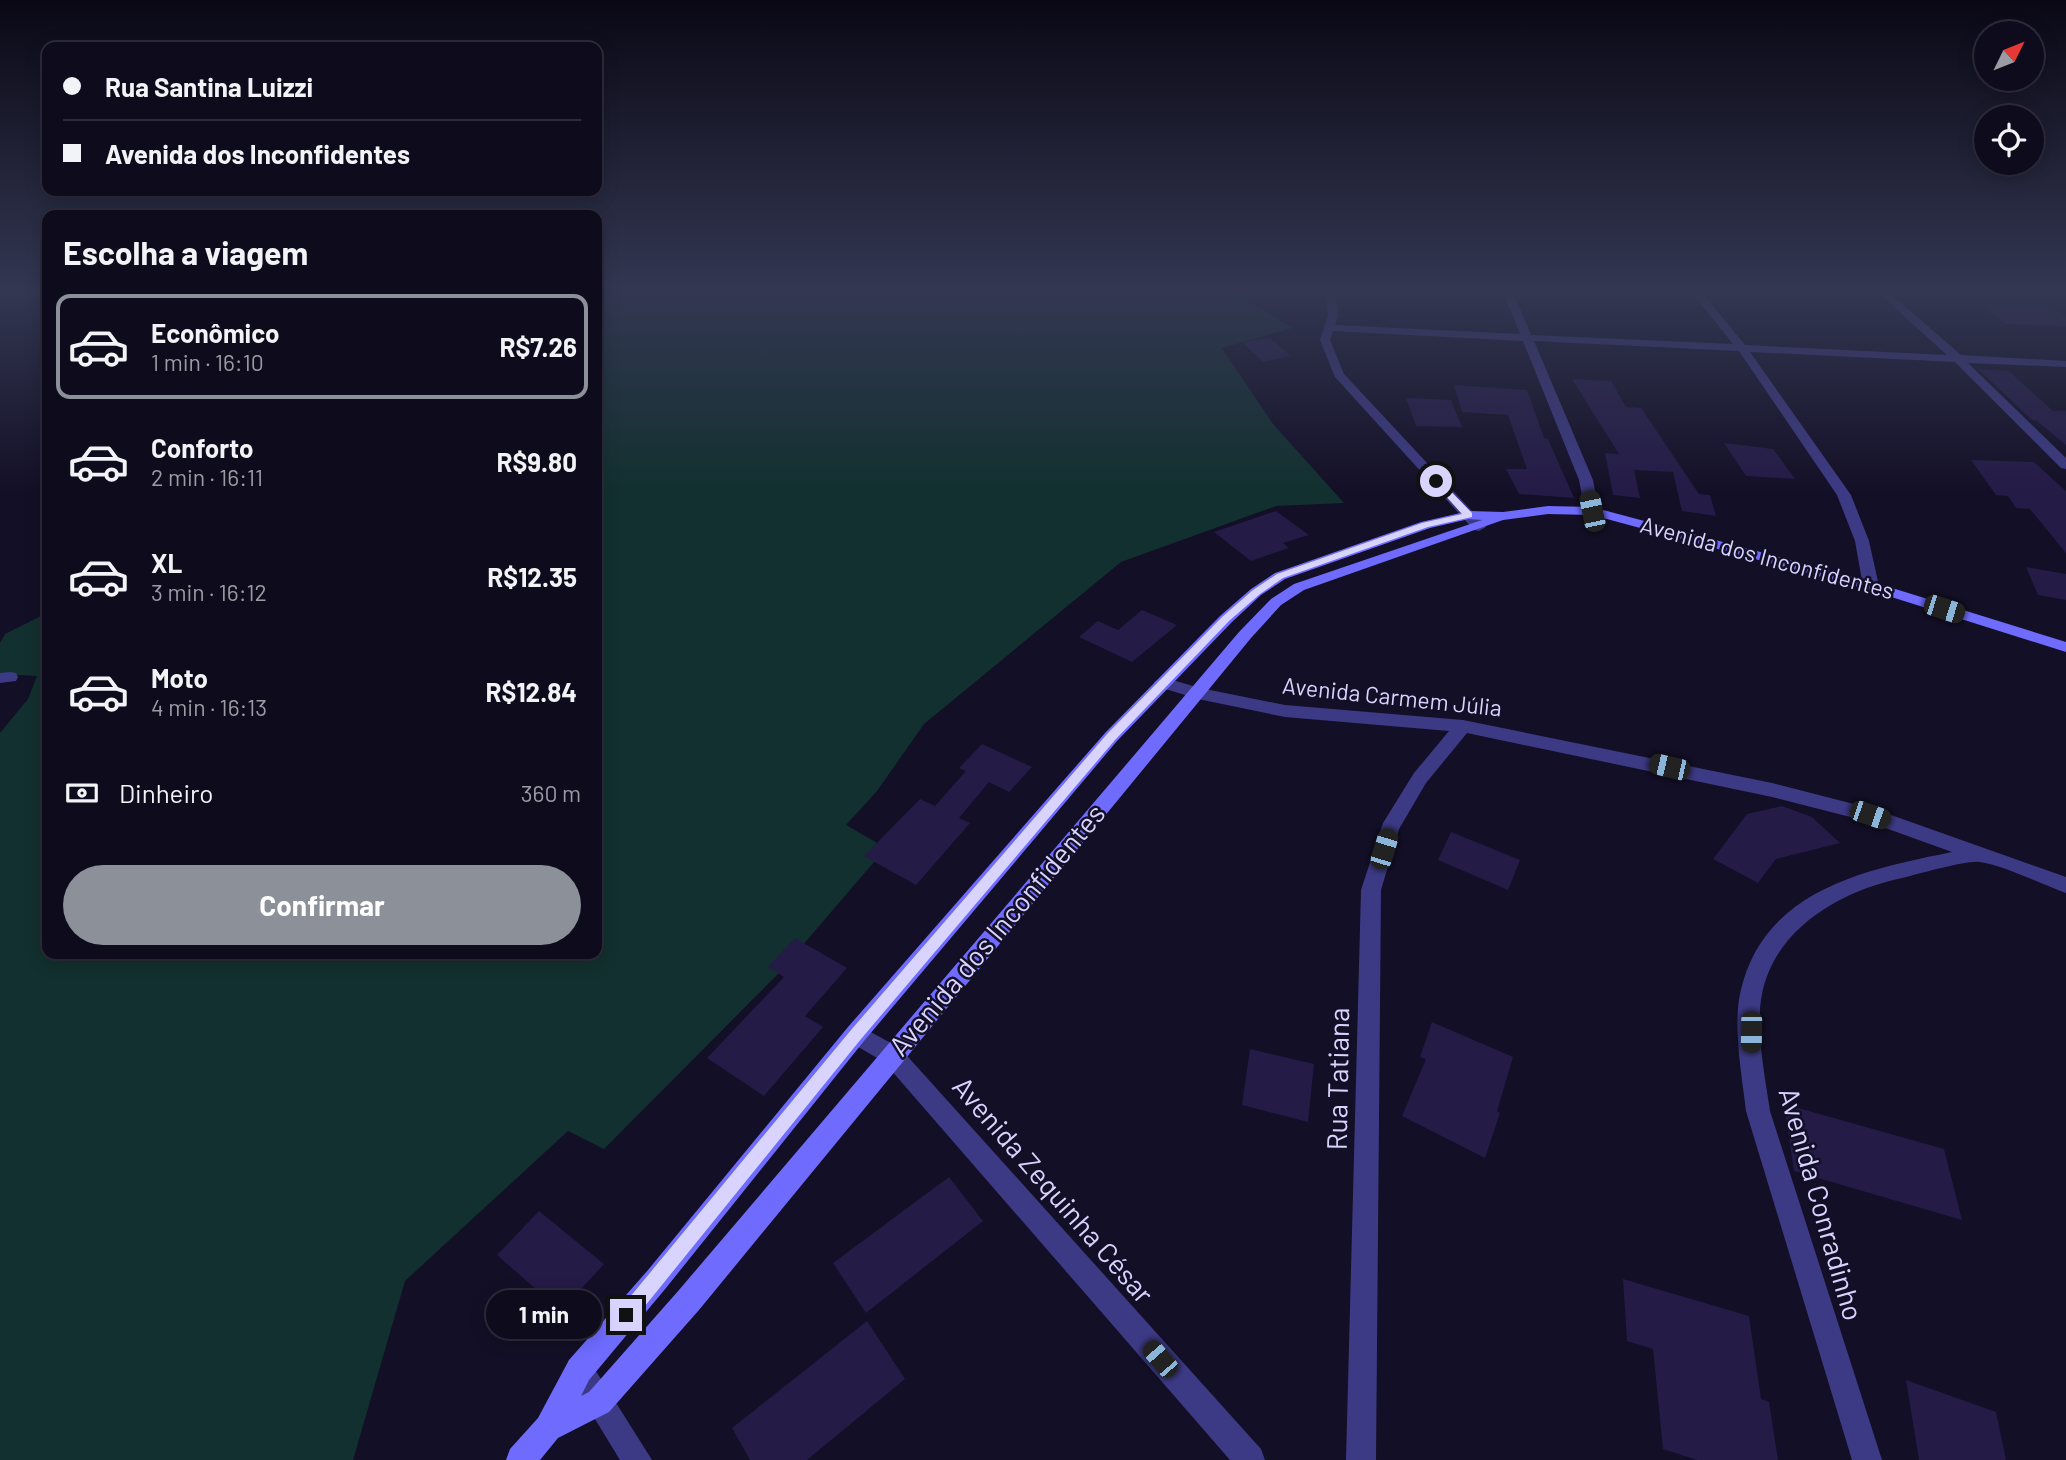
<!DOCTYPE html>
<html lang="pt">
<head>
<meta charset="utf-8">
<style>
	:root { --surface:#0e0b1c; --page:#1c1929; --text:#f1f3f6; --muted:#9b9ba3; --line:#2e2b3b; --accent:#8c9099 }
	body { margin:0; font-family:Barlow,sans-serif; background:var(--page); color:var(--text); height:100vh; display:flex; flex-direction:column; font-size:26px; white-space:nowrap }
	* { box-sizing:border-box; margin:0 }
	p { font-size:23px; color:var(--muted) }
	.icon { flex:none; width:38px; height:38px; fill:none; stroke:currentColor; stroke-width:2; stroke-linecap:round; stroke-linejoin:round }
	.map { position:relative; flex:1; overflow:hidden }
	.sheet { position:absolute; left:42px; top:210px; width:560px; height:749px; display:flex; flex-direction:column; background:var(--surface); border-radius:14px; box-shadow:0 4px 18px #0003,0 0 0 2px var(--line) }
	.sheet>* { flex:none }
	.top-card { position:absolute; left:42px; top:42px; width:560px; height:154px; border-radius:14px; box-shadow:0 4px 18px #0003,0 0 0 2px var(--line); display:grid; align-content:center; height:154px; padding:0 21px; background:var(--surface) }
	.needle { width:46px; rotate:47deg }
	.buttons { position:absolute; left:1974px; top:21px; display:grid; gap:14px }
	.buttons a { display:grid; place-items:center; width:70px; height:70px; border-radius:50%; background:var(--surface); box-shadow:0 4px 18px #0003,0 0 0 2px var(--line); font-size:35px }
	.end { position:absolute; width:32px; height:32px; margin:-16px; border:9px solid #d9d4ff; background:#111; box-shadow:0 0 0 4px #111 }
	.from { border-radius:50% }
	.bubble { position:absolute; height:49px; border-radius:24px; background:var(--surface); box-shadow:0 4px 18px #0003,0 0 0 2px var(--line); font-size:23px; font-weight:700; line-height:49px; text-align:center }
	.car { position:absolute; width:21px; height:42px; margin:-21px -10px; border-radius:9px; box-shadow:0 0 5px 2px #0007; background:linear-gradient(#222 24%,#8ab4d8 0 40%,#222 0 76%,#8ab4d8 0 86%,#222 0) }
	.top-card b { display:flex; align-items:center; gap:24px; height:66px; font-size:26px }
	.top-card b+b { border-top:2px solid var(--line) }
	.top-card i { width:18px; height:18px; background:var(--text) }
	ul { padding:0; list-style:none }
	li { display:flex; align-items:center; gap:21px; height:105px; margin:0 14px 10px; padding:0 7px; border:4px solid transparent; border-radius:14px }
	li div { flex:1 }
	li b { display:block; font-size:26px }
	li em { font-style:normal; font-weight:700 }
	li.active { border-color:var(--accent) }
	li>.icon { width:63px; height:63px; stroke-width:1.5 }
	h2 { padding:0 21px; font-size:32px; line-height:84px }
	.pay { display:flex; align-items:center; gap:18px; height:77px; padding:0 21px; font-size:26px }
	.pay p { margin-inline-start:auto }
	.primary-button { display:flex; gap:14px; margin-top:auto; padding:14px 21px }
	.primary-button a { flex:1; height:80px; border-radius:42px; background:var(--accent); color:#fff; font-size:28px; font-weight:700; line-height:80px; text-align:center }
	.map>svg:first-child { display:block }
</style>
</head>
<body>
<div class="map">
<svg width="2066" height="1460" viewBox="0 0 2066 1460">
	<rect width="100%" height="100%" fill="#130f26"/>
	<polygon fill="#12302f" points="597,289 1195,289 1194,291 1235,292 1292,328 1222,348 1273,424 1344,503 1276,506 1121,562 924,724 877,791 846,825 886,848 778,974 604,1149 568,1131 405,1281 353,1460 0,1460 0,733 28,699 37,676 0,674 0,643 5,634 47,613 47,954 597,954"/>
	<g fill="#241b47">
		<polygon points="1962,289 2029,289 2066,317 2066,326 2005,324"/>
		<polygon points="1270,338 1291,356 1263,362 1242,342"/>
		<polygon points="1978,369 2009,371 2053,411 2066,411 2066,445 2037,421 2032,420"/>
		<polygon points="1572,379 1611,381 1626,407 1641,408 1699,494 1710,495 1716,516 1682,511 1673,472 1634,470 1640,498 1613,495 1605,453 1619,454"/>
		<polygon points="1454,385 1527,390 1544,438 1548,439 1574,498 1519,494 1506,469 1527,469 1508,415 1462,412"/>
		<polygon points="1406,398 1451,400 1462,427 1416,426"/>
		<polygon points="1724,443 1773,449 1795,479 1746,476"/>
		<polygon points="1971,460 2034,462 2066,491 2066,553 2030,509 2016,508 2008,496 1996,495"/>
		<polygon points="1276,511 1309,535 1283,543 1289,548 1251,561 1214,532"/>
		<polygon points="2026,567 2066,574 2066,600 2038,595"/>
		<polygon points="1142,610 1177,625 1132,662 1079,637 1098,621 1118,630"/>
		<polygon points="982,744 1032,767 1009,792 989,782 959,818 970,823 916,885 864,856 920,799 935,806 966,771 959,768"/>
		<polygon points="1782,806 1812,817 1840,843 1776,859 1758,883 1713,859 1747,814"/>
		<polygon points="1451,832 1520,860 1508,890 1438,860"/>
		<polygon points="795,938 847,968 805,1016 823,1027 764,1096 707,1058 784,977 768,967"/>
		<polygon points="1432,1022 1513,1057 1497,1111 1500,1113 1485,1158 1402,1116 1426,1059 1420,1057"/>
		<polygon points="1250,1049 1314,1064 1308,1122 1242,1105"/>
		<polygon points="1784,1104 1944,1149 1962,1220 1794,1171"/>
		<polygon points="949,1177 983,1221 866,1313 833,1263"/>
		<polygon points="539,1211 604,1264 561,1311 497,1255"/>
		<polygon points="1623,1279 1749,1316 1761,1399 1769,1402 1778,1460 1697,1460 1663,1449 1653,1349 1627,1341"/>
		<polygon points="867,1321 905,1379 807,1460 750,1460 732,1428"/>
		<polygon points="1906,1380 1996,1412 2006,1460 1919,1460"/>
	</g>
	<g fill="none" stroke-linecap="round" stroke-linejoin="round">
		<g fill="#3d3a85" fill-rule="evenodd">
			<polygon points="1325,289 1335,289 1338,316 1335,325 1520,334 1502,289 1512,289 1531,335 1733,344 1689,289 1699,289 1745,345 1947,355 1874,289 1885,289 1961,355 2066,361 2066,367 1968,363 2066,458 2066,469 2061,468 1955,362 1750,352 1851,495 1869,541 1879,586 1871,591 1863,586 1855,541 1837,495 1739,351 1534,341 1593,480 1599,511 1592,515 1585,511 1579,480 1523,341 1333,331 1330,340 1344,374 1484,524 1486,527 1479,531 1474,530 1335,377 1320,340 1328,316"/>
			<polygon points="2055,289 2066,289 2066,296"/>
			<polygon points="10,672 16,673 18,677 16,681 0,683 0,673"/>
			<path d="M1162 677 1200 688 1285 705 1463 720 1772 783 1877 810 2066 877V893C2040 884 2006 866 1980 862 1966 860 1919 874 1902 878 1841 891 1775 928 1762 994 1755 1028 1765 1076 1770 1111L1882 1460H1852L1746 1111C1742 1076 1733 1028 1740 994 1762 890 1864 870 1952 852L1866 821 1772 797 1467 733 1426 783 1399 829 1381 890 1376 1460H1346L1361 890 1383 823 1414 773 1449 731 1285 717 1198 699 1156 686 1154 682Z"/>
			<polygon points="856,1024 900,1048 1261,1449 1265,1460 1230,1460 884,1062 848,1041 845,1034 848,1027"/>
			<polygon points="579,1356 589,1360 652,1460 620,1460 565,1370 569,1360"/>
		</g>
		<path fill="#6f6bff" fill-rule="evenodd" d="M1548 506 1592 507 1876 583 2066 642V652L1866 589 1592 515 1548 514 1503 520 1304 590 1281 605 1251 638 699 1310 609 1412 558 1438 540 1460H506L510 1449 538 1418 569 1360 648 1270 848 1027 1105 733 1220 616 1251 589 1275 573 1421 522 1469 511 1503 512ZM1469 519 1482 520 1294 584 1271 599 1239 632 679 1290 589 1392 581 1396 589 1380 666 1288 864 1041 1117 741 1232 622 1261 595 1285 579 1430 528Z"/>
	</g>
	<linearGradient id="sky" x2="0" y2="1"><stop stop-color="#0a0815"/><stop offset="0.59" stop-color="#333752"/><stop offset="1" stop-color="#333752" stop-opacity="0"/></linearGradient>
	<rect width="2066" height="493" fill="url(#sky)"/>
	<polygon fill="#d9d4ff" points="1433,479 1439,479 1472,513 1472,517 1428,527 1283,578 1260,594 1229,621 1115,740 861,1039 632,1322 626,1324 620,1322 617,1315 620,1309 851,1030 1107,734 1222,617 1253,590 1277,574 1422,523 1462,514 1433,482"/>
	<g text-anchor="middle" stroke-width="5" stroke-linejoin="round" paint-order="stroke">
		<g font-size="23" fill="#d9d4ff" stroke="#130f26">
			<text transform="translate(1767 558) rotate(15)" y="8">Avenida dos Inconfidentes</text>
			<text transform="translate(1392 697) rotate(6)" y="8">Avenida Carmem Júlia</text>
		</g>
		<g font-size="28" fill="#d9d4ff" stroke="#130f26">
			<text transform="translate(997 930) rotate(-50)" y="10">Avenida dos Inconfidentes</text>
			<text transform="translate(1338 1079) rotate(-89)" y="10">Rua Tatiana</text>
			<text transform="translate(1053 1190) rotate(49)" y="10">Avenida Zequinha César</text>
			<text transform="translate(1821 1204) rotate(74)" y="10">Avenida Conradinho</text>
		</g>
	</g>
</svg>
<div class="buttons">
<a><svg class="needle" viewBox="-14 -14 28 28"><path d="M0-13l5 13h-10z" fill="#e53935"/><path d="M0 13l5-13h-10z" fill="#9b9ba3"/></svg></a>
<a><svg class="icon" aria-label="locate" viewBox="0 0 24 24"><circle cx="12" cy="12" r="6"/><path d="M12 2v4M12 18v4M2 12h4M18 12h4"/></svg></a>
</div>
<i class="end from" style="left:1436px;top:481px"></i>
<i class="end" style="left:626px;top:1315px"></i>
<div class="bubble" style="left:486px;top:1290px;width:116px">1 min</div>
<i class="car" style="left:1592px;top:511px;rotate:348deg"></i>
<i class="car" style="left:1944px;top:609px;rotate:108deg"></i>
<i class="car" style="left:1669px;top:767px;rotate:283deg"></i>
<i class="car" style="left:1870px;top:815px;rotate:109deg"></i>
<i class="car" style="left:1384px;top:849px;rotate:17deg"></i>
<i class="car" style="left:1751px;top:1032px;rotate:181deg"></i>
<i class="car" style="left:1160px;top:1359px;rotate:319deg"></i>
<div class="top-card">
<b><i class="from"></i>Rua Santina Luizzi</b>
<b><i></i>Avenida dos Inconfidentes</b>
</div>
<section class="sheet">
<h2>Escolha a viagem</h2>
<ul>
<li class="active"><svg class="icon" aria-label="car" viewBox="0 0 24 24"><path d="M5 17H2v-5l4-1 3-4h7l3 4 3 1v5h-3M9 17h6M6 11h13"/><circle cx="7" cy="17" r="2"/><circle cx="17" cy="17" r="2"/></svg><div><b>Econômico</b><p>1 min · 16:10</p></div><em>R$7.26</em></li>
<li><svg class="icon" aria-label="car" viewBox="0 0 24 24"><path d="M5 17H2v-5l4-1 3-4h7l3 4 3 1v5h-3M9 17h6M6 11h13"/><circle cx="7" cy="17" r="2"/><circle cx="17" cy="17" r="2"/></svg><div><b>Conforto</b><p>2 min · 16:11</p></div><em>R$9.80</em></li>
<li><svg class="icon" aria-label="car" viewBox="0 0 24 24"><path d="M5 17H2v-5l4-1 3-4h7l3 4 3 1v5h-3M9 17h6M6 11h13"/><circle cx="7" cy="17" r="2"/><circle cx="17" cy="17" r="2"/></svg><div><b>XL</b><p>3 min · 16:12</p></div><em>R$12.35</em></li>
<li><svg class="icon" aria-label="car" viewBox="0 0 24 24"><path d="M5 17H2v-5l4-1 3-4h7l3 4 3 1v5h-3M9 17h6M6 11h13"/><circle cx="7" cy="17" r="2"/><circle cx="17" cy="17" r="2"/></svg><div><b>Moto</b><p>4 min · 16:13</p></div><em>R$12.84</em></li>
</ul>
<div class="pay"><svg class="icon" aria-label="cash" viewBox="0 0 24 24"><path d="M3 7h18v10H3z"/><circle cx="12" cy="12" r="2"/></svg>Dinheiro<p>360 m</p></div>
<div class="primary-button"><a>Confirmar</a></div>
</section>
</div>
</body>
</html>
